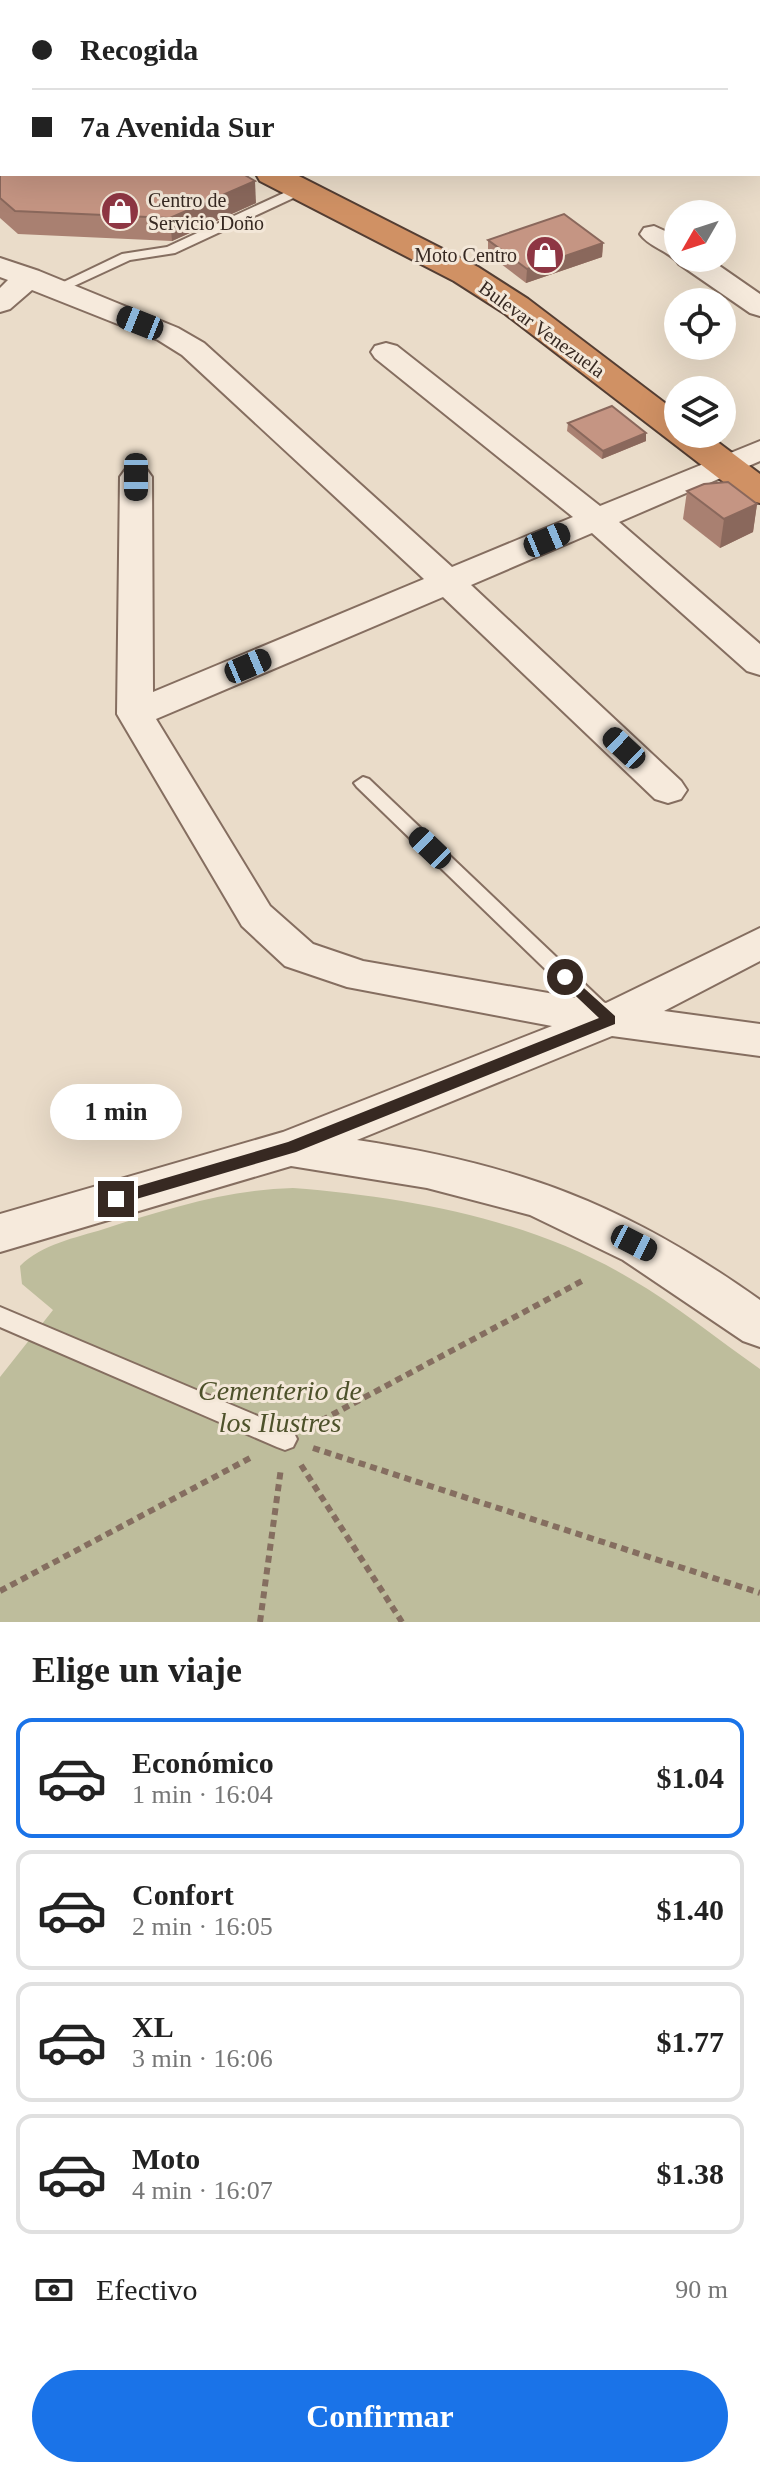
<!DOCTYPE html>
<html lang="es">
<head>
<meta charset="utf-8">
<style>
	:root { --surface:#fff; --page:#f6f6f6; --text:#222; --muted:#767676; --line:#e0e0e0; --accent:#1a73e8 }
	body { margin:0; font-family:Georgia,serif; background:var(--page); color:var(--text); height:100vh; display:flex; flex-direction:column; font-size:30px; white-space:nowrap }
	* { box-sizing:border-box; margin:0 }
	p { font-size:26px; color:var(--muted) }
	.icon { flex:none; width:44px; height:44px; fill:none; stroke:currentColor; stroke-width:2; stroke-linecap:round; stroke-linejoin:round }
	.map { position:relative; height:1622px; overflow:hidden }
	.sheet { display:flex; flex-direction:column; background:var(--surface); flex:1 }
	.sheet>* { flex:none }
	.guide { position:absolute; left:0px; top:0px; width:760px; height:176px; box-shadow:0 8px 32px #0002; display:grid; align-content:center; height:176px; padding:0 32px; background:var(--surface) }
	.needle { width:52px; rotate:231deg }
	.fabs { position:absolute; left:664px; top:200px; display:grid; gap:16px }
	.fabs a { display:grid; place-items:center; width:72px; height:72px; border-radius:50%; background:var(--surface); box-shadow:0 8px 32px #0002; font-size:40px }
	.end { position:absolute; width:36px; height:36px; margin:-18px; border:10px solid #372922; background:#fff; box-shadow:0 0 0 4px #fff }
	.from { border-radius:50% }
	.bubble { position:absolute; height:56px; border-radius:28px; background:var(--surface); box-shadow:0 8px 32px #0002; font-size:26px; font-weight:700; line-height:56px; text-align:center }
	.car { position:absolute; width:24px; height:48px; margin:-24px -12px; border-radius:10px; box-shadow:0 0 6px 2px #0007; background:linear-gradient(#222 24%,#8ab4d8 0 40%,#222 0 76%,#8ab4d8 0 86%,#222 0) }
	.guide b { display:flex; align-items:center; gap:28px; height:76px; font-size:30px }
	.guide b+b { border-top:2px solid var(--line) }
	.guide i { width:20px; height:20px; background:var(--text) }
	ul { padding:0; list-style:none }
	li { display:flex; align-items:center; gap:24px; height:120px; margin:0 16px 12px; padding:0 16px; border:4px solid var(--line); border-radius:16px }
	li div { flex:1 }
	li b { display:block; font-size:30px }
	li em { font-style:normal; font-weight:700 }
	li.on { border-color:var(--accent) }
	li>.icon { width:72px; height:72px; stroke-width:1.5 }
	h2 { padding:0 32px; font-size:36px; line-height:96px }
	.pay { display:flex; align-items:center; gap:20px; height:88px; padding:0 32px; font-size:30px }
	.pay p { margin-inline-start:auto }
	.action { display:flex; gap:16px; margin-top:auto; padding:16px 32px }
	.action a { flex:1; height:92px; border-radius:48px; background:var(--accent); color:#fff; font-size:32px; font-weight:700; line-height:92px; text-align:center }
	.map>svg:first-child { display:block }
</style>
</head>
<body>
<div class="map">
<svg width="760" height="1622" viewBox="0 0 760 1622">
	<rect width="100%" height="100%" fill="#eadcc9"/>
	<path fill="#bebd9c" d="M293 1188C407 1197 531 1219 631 1279 676 1305 717 1339 760 1369V1622H0V1377L53 1310 22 1284 20 1266C42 1244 75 1238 104 1229 167 1209 227 1190 293 1188Z"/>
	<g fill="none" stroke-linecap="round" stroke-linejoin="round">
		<defs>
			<g id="lane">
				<polygon points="299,186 305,190 304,193 175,253 130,260 61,292 56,293 49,289 122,254 167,247"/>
				<polygon points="363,777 369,779 612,1010 615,1015 612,1020 598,1020 357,787 354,783"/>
				<polygon points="0,1307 293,1431 297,1439 293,1447 285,1450 277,1447 0,1327"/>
			</g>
			<g id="street">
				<rect x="0" y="55" width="2" height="15"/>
				<polygon points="2,133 2,149 0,150 0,134"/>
				<path d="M654 226 678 237V258H708L760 294V316L750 313 679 264C670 251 650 248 640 234L644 228Z"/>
				<path d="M0 258 39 271 178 328 204 343 452 567 573 517 375 358 371 352 375 346 386 343 397 346 600 506 760 441V461L619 522 760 644V675L747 671 592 533 471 585 681 781 687 790 681 799 668 803 655 799 443 597 156 719 270 906 313 944 363 961 606 1003 760 928V961L664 1011 760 1024V1056L612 1036 357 1140C520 1165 625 1204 760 1300V1347L743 1341 623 1260 530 1215 427 1188 291 1166 0 1252V1214L283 1132 552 1026 347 987 285 966 242 926 117 714 120 477 125 470 136 467 147 470 152 477 153 692 424 579 182 355 158 340 32 290 10 309 0 312V288L8 280 0 277Z"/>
			</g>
			<g id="highway">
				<polygon points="0,0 29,0 31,2 2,4"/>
				<polygon points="256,174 295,174 478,267 528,299 678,413 678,434 707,434 760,474 760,503 747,500 504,313 454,281 260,181"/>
			</g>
		</defs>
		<use href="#lane" stroke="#856e60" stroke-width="4"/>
		<use href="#street" stroke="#856e60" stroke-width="4"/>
		<use href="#highway" stroke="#543e33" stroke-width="4"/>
		<g stroke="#856e60" stroke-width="6" stroke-dasharray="7 5" stroke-linecap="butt">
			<polyline points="311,1426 582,1281"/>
			<polyline points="313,1448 760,1593"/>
			<polyline points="301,1465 402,1622"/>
			<polyline points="0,1591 252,1457"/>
			<polyline points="260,1622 281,1468"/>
		</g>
		<use href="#lane" fill="#f6eadc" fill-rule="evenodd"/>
		<use href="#street" fill="#f6eadc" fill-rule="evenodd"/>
		<use href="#highway" fill="#d09164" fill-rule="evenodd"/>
	</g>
	<g fill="#a98071">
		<polygon points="0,154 256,203 172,241 18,234 0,218"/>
		<polygon points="488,240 603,243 602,257 526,283 488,254"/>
		<polygon points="568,423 646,441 602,459 567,431"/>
		<polygon points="687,491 757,504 753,532 720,548 683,519"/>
	</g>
	<g fill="#8a685c">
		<polygon points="255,181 256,203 172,241 170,218"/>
		<polygon points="603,243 602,257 526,283 527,269"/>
		<polygon points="646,433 646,441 602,459 603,451"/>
		<polygon points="757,504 753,532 720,548 724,519"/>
	</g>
	<g fill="#c59583" stroke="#8a685c" stroke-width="2">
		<polygon points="515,0 615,0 631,2 511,2"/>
		<polygon points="0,154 2,154 2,174 243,174 255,181 170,218 15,211 0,198"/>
		<polygon points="564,214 603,243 527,269 488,240"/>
		<polygon points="612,406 646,433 603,451 568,423"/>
		<polygon points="728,482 757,504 724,519 687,491 704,484"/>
	</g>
	<polygon fill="#372922" points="565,971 615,1016 615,1024 296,1152 116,1205 111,1203 111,1194 288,1142 599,1018 560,981 558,977"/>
	<defs>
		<symbol id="shop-disc" viewBox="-11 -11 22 22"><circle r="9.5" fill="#8e3643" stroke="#f3e7d8"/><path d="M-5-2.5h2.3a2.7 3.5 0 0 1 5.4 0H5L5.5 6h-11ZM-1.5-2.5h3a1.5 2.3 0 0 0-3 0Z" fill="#fff"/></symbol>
	</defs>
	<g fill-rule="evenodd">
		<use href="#shop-disc" x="98" y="189" width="44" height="44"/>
		<use href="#shop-disc" x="523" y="233" width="44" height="44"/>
	</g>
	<g text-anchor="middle" stroke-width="6" stroke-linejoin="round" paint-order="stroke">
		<g font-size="20" fill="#372922" stroke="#f3e7d8" text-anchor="start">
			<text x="148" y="207">Centro de<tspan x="148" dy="23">Servicio Doño</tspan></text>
			<text x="517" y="262" text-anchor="end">Moto Centro</text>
		</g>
		<g font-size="20" fill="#372922" stroke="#f3e7d8">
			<text transform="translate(542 329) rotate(36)" y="7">Bulevar Venezuela</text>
		</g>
		<g font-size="28" font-style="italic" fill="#4d512a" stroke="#f3e7d8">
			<text x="280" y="1400">Cementerio de<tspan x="280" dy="32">los Ilustres</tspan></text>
		</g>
	</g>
</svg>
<div class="fabs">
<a><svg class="needle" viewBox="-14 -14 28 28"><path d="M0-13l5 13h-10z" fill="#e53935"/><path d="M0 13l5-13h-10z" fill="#767676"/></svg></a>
<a><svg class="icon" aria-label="locate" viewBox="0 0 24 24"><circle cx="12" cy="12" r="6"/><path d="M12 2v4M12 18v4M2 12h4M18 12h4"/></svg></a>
<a><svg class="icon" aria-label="layers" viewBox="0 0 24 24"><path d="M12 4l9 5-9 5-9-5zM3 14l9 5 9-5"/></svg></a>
</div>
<i class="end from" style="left:565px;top:977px"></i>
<i class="end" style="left:116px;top:1199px"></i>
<div class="bubble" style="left:50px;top:1084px;width:132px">1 min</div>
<i class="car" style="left:140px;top:323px;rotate:292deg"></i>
<i class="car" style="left:136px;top:477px;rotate:180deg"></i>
<i class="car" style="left:547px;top:540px;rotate:67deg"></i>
<i class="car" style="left:248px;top:666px;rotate:67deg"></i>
<i class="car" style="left:624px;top:748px;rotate:313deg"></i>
<i class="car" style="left:430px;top:848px;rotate:314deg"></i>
<i class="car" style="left:634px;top:1243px;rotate:117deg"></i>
<div class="guide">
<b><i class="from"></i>Recogida</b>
<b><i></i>7a Avenida Sur</b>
</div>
</div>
<section class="sheet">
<h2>Elige un viaje</h2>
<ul>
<li class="on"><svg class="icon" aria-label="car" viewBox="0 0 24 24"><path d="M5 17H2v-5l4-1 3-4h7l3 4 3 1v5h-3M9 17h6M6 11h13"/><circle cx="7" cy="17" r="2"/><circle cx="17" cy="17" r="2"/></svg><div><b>Económico</b><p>1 min · 16:04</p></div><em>$1.04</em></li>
<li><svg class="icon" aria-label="car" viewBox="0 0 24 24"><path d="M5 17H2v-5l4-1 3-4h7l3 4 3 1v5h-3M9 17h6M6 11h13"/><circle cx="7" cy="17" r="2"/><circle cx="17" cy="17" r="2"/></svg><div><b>Confort</b><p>2 min · 16:05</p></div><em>$1.40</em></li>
<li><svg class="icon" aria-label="car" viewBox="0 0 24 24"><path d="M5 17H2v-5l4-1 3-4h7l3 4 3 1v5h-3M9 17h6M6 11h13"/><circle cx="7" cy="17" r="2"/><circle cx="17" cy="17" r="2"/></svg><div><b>XL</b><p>3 min · 16:06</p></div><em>$1.77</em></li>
<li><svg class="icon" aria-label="car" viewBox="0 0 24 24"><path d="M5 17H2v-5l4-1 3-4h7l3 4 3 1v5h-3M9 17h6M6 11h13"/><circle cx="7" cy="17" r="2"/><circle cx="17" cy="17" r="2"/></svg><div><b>Moto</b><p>4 min · 16:07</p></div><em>$1.38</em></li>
</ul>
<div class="pay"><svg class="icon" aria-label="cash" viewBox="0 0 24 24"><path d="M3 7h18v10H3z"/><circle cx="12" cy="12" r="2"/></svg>Efectivo<p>90 m</p></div>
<div class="action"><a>Confirmar</a></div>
</section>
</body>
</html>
